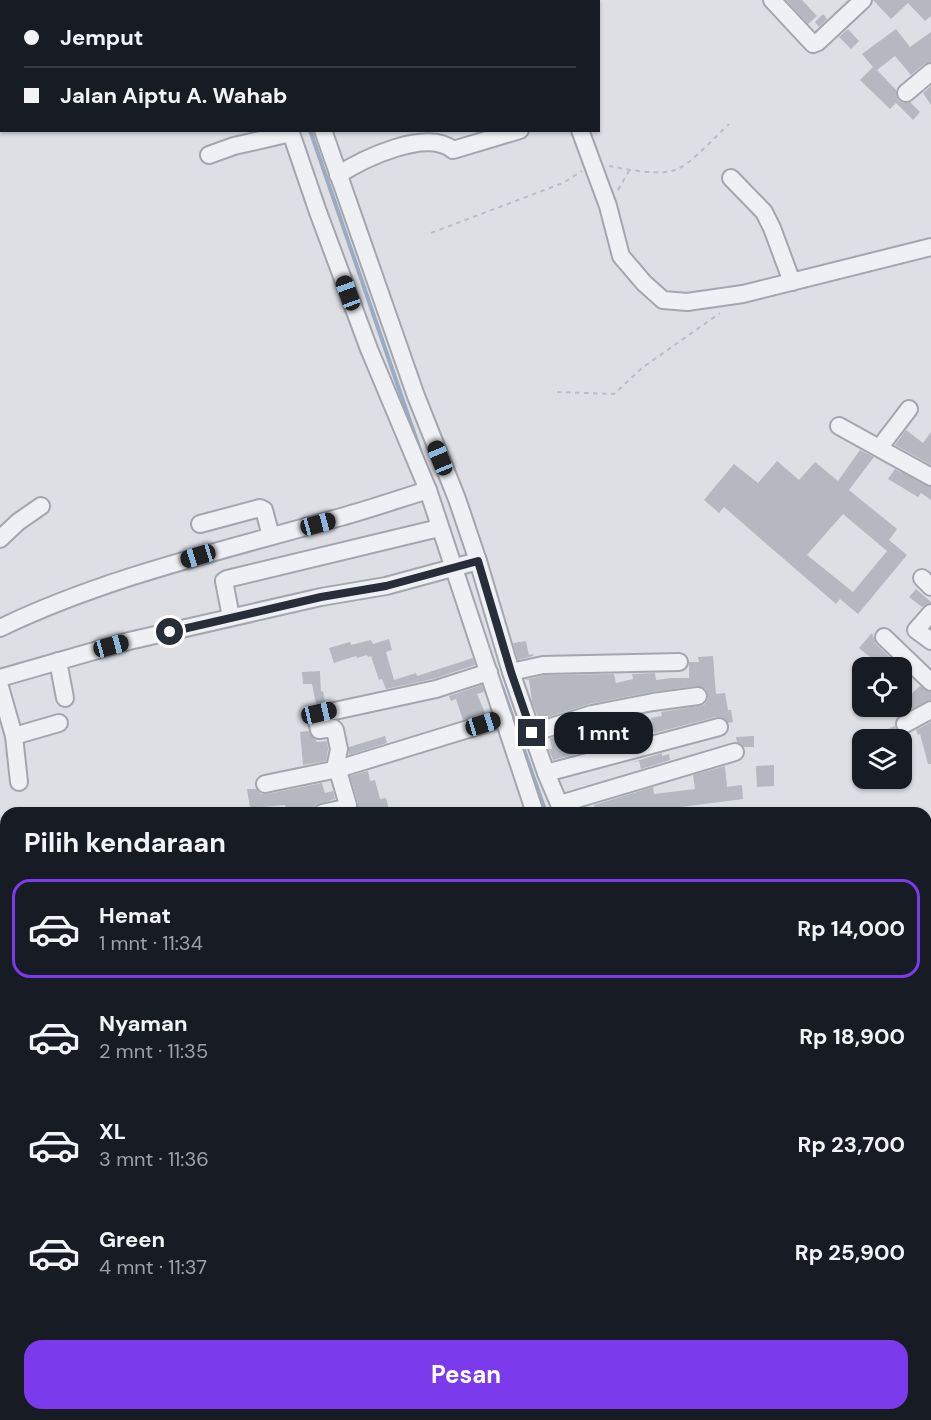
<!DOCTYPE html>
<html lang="id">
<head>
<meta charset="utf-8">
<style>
	:root { --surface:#171b24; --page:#242831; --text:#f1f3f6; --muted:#9ea1a6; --line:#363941; --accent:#7c3aed }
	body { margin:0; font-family:"DM Sans",sans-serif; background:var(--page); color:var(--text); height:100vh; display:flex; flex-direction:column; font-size:22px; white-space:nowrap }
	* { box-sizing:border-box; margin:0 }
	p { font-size:20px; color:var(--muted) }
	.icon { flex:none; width:33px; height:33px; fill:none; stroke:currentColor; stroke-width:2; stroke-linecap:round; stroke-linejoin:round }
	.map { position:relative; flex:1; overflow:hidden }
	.side { position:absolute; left:0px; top:807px; width:932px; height:614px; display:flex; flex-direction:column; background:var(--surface); border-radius:18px 18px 0 0; box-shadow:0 2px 4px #0004 }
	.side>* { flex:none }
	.guide { position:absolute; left:0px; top:0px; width:600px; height:132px; box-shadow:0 2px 4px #0004; display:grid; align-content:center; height:132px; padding:0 24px; background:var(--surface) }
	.tools { position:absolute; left:852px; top:657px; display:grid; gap:12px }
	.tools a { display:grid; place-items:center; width:60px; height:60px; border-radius:12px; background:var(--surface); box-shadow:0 2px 4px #0004; font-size:30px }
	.end { position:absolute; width:27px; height:27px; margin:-14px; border:8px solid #282d3a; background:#fff; box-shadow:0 0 0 3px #fff }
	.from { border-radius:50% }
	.bubble { position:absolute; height:42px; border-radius:18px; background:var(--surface); box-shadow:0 2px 4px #0004; font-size:20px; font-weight:700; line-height:42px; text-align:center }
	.car { position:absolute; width:18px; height:36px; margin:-18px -9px; border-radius:8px; box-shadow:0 0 4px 2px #0007; background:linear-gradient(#222 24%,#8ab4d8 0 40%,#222 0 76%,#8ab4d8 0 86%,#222 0) }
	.guide b { display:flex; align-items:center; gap:21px; height:57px; font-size:22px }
	.guide b+b { border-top:2px solid var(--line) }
	.guide i { width:15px; height:15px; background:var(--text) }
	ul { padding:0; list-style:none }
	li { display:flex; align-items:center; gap:18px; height:99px; margin:0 12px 9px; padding:0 12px; border:3px solid transparent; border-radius:18px }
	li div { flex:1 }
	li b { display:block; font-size:22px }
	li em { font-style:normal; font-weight:700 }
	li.on { border-color:var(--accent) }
	li>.icon { width:54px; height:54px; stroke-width:1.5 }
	h2 { padding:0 24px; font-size:27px; line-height:72px }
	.action { display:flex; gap:12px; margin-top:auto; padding:12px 24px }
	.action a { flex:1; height:69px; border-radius:18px; background:var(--accent); color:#fff; font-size:24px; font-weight:700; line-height:69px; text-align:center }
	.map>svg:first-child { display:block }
</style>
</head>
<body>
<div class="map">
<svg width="931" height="1420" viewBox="0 0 931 1420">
	<rect width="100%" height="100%" fill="#dddfe5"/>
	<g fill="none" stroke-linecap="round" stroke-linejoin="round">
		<g stroke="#9babc2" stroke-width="4">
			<polyline points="266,0 267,2"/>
			<polyline points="310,130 421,453"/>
			<polyline points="502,687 546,813"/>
			<polyline points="750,1414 752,1420"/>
		</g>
	</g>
	<g fill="#b5b8c1" fill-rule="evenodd">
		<polygon points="786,0 802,0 817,16 808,24"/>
		<polygon points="873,0 931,0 931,16 925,21 908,3 891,19"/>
		<polygon points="823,14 827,19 819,27 815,22"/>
		<polygon points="848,29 859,41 851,49 839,37"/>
		<polygon points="896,29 910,47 931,32 931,62 924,64 911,75 895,56 877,70 896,90 898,100 903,103 910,102 920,112 913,120 896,103 890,109 860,80 873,67 862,54"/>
		<polygon points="931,86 931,105 923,93"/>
		<polygon points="906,430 923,443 931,432 931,465 895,445"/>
		<path d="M860 450 874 457 849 490 897 529 889 540 907 555 858 614 840 599 836 604 724 507 719 513 704 500 734 464 758 483 777 461 799 480 815 462 838 481ZM843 514 887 551 853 592 807 555Z"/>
		<polygon points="895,469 931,487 931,500 921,493 918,497 888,479"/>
		<polygon points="916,589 931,602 931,603 922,607 909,597"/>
		<polygon points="872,633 876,644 899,666 898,668 883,668 859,648"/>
		<polygon points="389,639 392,650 386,652 394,680 416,673 417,676 473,658 475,665 433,679 386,689 382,679 379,680 371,656 368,657 367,655 357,658 356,656 334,663 329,648 350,642 351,645 371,640 373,644"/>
		<polygon points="526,641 529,655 533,654 533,656 518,660 513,643"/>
		<polygon points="713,656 716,694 725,693 728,710 731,710 733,722 728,723 722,717 716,717 654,733 651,718 662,716 661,712 704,705 708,699 706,689 697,686 651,692 589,704 539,720 532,702 529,680 525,680 544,675 614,674 616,683 633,679 632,674 655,673 656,680 670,678 689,678 689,662 699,662 698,657"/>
		<polygon points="320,671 321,692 323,691 325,702 316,704 312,684 303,684 302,672"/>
		<polygon points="482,685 484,692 477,694 485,713 463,720 456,699 451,701 449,696"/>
		<polygon points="920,686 931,692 931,700 907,711 902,702"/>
		<polygon points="616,720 617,726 629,724 631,733 635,732 636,738 553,760 549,749 552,749 550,738 595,724"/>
		<polygon points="931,722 931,764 928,764 920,734 918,735 916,730"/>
		<polygon points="895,726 898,731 901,740 890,740 887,729"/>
		<polygon points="308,731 317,742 327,741 328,749 326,761 303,765 300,732"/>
		<polygon points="385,736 387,743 349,755 349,747"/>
		<polygon points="754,736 754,747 744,747 737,742 736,737"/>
		<polygon points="662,753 662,756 669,754 670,760 641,769 639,761 630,763"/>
		<polygon points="774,765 774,786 757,787 756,766"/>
		<polygon points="725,766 727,787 742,785 743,799 681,807 682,813 595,813 594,805 653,787 654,794 695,789 693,775"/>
		<polygon points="368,771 370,781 375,780 380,799 386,798 390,813 355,813 358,803 350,776"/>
		<polygon points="322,783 325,793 333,791 335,799 315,805 312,813 287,813 285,805 250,808 247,789 256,789 261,794 267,794"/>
	</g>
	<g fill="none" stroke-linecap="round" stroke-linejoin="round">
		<defs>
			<g id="minor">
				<polyline points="251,0 252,2"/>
				<polyline points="276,0 276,2"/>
				<polyline points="772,0 813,44 818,42 863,0"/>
				<polyline points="906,93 931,72"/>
				<polyline points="290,130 318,212 369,349 428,490 535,813"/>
				<polyline points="323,130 416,396 457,499 478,561 511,672 546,773 563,813"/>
				<polyline points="580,130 608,206 621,256 644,283 663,300 687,302 743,294 931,247"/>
				<polyline points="209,155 234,146 291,133"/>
				<path d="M338 175C363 159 426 128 453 150L520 130"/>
				<polyline points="731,178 764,212 772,228 792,282"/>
				<polyline points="839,426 931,477"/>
				<polyline points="880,447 909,409"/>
				<polyline points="200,524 260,508 264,510 271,536"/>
				<polyline points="0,539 18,522 41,506"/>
				<polyline points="922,578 931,587"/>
				<polyline points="931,613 916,630 931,641"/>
				<polyline points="231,617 224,581 227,579 439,528"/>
				<path d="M0 628C108 576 226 550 341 517 370 509 399 499 428 490"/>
				<polyline points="884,637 931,682"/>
				<polyline points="58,661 65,698"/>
				<polyline points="511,672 543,665 679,662"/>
				<polyline points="0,678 129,641 321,597 386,586 478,561"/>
				<polyline points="0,687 14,736 19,782"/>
				<polyline points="905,724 931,710"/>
				<polyline points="532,733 592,714 653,702 698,696"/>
				<polyline points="14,736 59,723"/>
				<polyline points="546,773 719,727"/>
				<polyline points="265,784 338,769 504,718"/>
				<polyline points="560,804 735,752"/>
				<polyline points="322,813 345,808 348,805 336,764 339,749 335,730 333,728 319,730 316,715 436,689 489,672"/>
				<polyline points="0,1176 6,1179"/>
				<polyline points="0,1282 6,1283"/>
				<polyline points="926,1391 931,1388"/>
				<polyline points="736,1414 738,1420"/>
				<polyline points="761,1414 763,1420"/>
				<polyline points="0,1419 16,1420"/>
				<polyline points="842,1420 845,1415 866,1415"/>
			</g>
		</defs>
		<use href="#minor" stroke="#a3a6ae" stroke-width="20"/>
		<g stroke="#bbbdc4" stroke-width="2" stroke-dasharray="4.5 4.5" stroke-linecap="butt">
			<path d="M609 166C625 169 659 176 675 170 689 166 717 135 729 124"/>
			<polyline points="618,190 630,169"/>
			<polyline points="431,233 563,183 582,171"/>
			<polyline points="557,392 614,394 642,368 720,313"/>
			<polyline points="0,1105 6,1091"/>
			<polyline points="238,1414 256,1420"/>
		</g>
		<use href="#minor" stroke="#eff0f4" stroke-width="16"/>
	</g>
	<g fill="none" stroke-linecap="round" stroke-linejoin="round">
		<polyline stroke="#282d3a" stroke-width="8" points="170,632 321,597 386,586 478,561 511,672 532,733"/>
	</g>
</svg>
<div class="tools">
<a><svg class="icon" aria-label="locate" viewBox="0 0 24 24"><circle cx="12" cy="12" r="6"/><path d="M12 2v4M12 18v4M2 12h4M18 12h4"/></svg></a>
<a><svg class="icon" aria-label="layers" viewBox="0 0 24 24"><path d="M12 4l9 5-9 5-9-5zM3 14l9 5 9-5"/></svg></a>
</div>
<i class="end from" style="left:170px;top:632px"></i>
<i class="end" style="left:532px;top:733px"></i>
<div class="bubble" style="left:554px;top:712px;width:99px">1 mnt</div>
<i class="car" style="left:348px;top:293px;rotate:340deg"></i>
<i class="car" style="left:440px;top:458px;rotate:338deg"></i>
<i class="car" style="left:318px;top:524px;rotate:75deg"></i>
<i class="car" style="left:198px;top:556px;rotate:253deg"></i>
<i class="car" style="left:111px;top:646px;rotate:75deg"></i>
<i class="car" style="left:319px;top:713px;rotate:77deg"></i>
<i class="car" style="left:483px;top:724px;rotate:73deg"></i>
<div class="guide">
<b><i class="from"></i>Jemput</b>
<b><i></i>Jalan Aiptu A. Wahab</b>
</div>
<section class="side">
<h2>Pilih kendaraan</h2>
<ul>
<li class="on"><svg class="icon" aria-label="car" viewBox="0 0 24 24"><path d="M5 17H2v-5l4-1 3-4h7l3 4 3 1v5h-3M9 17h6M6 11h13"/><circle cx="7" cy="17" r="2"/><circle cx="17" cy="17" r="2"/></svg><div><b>Hemat</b><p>1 mnt · 11:34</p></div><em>Rp 14,000</em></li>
<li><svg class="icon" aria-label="car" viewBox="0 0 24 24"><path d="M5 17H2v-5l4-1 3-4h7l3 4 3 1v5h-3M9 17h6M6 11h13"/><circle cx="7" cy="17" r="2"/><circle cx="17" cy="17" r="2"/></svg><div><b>Nyaman</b><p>2 mnt · 11:35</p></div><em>Rp 18,900</em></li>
<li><svg class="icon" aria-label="car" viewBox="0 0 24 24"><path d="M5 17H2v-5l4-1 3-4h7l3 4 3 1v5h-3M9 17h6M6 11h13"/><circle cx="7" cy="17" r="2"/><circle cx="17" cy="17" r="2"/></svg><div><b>XL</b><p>3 mnt · 11:36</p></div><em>Rp 23,700</em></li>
<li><svg class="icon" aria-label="car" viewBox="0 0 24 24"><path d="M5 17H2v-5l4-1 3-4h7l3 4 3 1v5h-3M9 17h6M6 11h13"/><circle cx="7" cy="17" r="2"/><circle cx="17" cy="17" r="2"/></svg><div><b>Green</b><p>4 mnt · 11:37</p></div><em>Rp 25,900</em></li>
</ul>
<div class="action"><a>Pesan</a></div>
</section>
</div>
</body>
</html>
